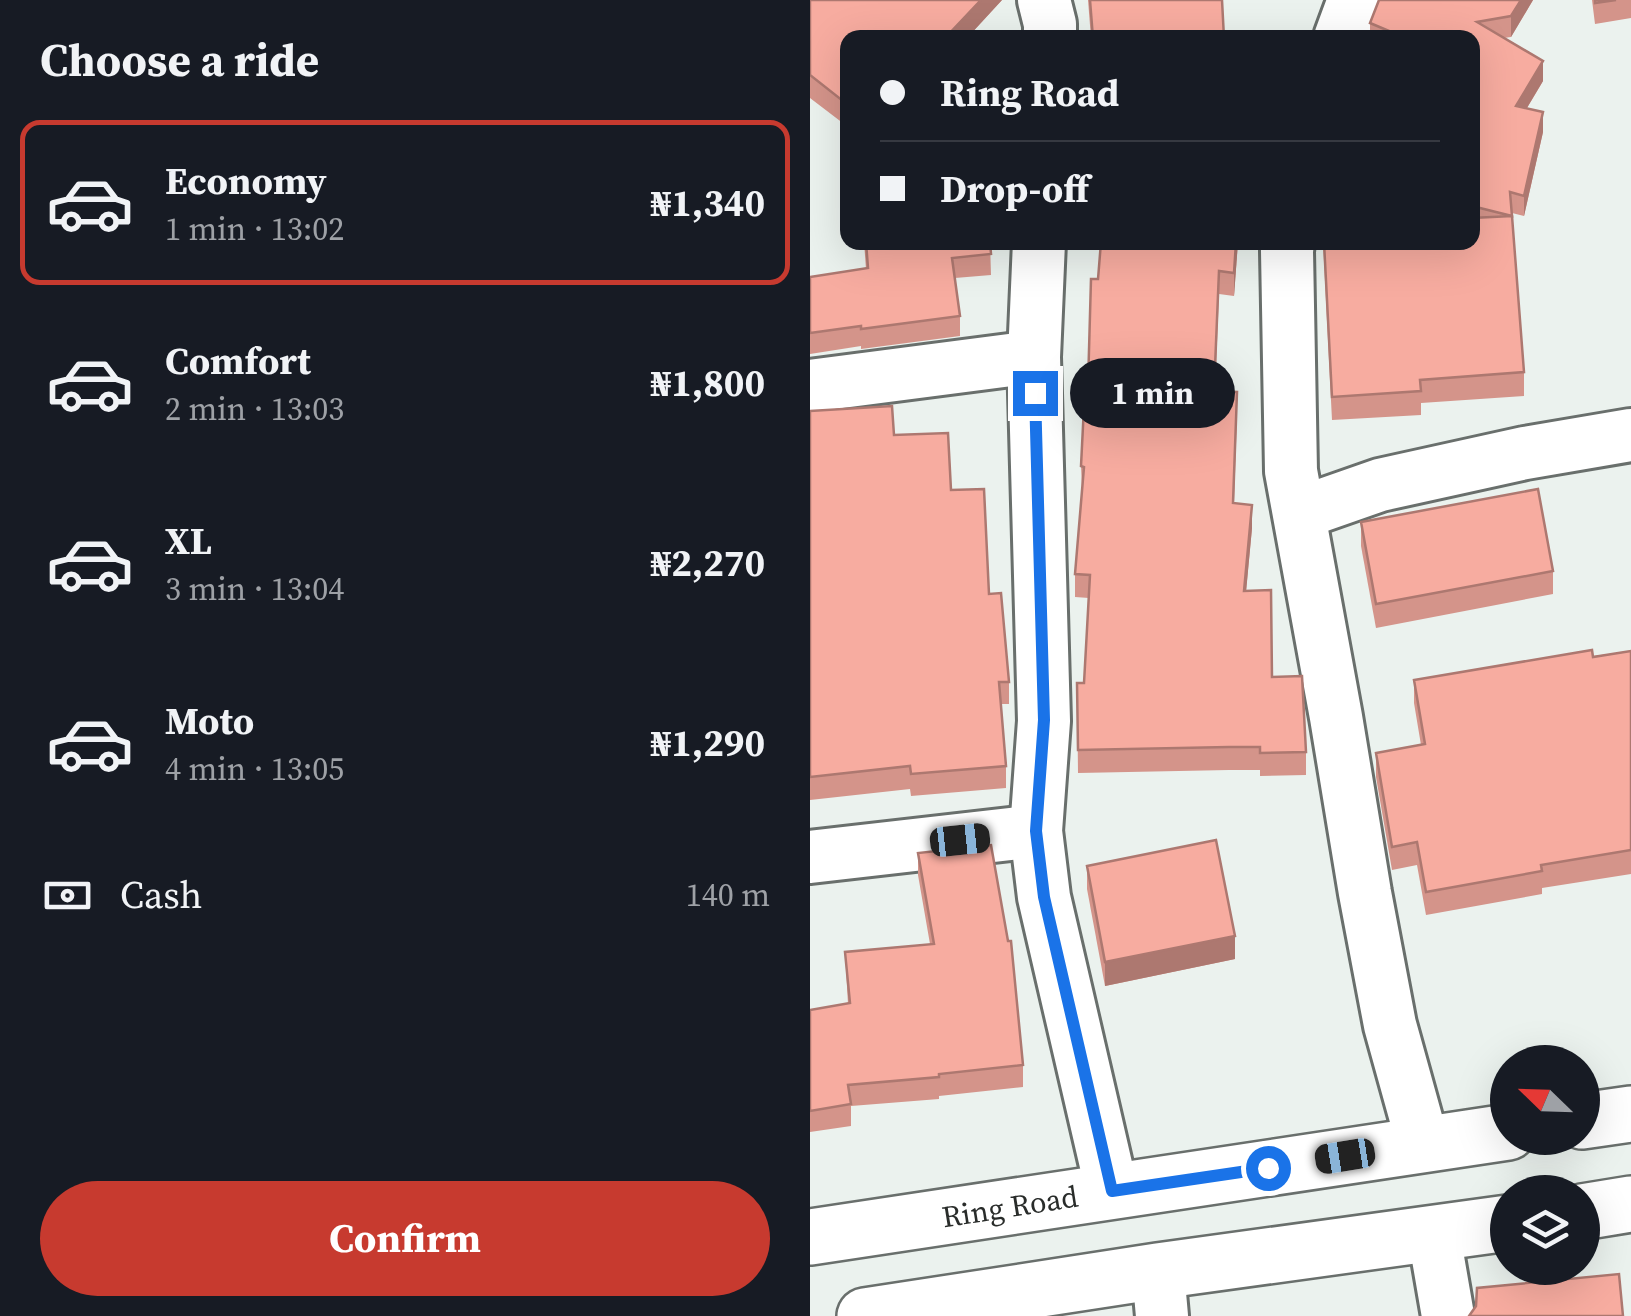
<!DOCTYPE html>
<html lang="en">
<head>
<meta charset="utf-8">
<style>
	:root { --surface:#171b24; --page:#20242c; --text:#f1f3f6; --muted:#9ea1a6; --line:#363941; --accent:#c73a2f }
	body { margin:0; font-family:"Source Serif 4",serif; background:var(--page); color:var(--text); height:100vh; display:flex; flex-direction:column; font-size:38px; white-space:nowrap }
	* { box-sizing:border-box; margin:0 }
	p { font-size:32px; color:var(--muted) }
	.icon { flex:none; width:55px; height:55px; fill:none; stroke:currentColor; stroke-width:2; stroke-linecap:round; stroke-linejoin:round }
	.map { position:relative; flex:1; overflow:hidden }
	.side { display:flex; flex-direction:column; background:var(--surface); width:810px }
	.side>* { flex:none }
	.top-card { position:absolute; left:30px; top:30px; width:640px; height:220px; border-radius:20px; box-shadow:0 10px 40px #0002; display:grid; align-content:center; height:220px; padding:0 40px; background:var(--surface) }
	.needle { width:65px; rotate:293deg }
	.buttons { position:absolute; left:680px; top:1045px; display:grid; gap:20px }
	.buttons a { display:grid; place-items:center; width:110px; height:110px; border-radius:50%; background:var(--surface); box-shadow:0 10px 40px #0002; font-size:50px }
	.end { position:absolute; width:45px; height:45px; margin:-22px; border:12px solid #1a73e8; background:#fff; box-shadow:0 0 0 5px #fff }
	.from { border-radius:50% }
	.bubble { position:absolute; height:70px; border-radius:35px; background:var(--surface); box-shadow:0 10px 40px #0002; font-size:32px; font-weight:700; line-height:70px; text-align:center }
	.car { position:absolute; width:30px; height:60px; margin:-30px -15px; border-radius:12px; box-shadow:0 0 8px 2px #0007; background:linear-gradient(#222 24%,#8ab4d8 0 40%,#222 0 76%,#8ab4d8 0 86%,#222 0) }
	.top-card b { display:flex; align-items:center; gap:35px; height:95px; font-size:38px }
	.top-card b+b { border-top:2px solid var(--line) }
	.top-card i { width:25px; height:25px; background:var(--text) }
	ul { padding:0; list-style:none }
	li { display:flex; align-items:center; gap:30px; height:165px; margin:0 20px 15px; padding:0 20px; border:5px solid transparent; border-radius:20px }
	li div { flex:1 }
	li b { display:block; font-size:38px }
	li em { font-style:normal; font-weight:700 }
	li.on { border-color:var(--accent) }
	li>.icon { width:90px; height:90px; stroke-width:1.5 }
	h2 { padding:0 40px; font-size:45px; line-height:120px }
	.pay { display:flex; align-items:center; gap:25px; height:110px; padding:0 40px; font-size:38px }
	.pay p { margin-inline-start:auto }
	.button { display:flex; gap:20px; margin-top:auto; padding:20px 40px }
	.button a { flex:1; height:115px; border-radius:60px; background:var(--accent); color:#fff; font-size:40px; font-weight:700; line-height:115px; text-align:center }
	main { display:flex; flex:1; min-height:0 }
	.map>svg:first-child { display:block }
</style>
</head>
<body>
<main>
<section class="side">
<h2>Choose a ride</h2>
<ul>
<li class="on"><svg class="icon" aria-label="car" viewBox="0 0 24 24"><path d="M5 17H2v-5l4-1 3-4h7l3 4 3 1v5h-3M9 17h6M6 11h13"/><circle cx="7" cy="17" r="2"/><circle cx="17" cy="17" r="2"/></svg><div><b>Economy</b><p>1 min · 13:02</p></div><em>₦1,340</em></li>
<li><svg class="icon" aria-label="car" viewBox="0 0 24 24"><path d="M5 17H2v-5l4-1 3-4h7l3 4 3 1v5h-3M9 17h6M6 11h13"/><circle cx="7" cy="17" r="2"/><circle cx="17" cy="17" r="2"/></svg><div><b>Comfort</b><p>2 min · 13:03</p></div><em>₦1,800</em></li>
<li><svg class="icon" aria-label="car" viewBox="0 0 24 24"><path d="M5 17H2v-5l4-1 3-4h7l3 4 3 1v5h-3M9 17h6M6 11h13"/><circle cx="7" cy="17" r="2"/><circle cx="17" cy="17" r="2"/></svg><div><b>XL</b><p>3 min · 13:04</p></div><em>₦2,270</em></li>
<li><svg class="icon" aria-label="car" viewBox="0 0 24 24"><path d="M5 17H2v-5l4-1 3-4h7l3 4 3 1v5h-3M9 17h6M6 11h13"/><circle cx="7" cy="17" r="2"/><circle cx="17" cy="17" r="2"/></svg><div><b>Moto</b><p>4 min · 13:05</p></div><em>₦1,290</em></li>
</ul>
<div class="pay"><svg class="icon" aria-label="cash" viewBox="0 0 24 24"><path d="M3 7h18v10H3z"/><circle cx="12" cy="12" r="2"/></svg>Cash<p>140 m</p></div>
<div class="button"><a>Confirm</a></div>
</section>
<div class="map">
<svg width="821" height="1316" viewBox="0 0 821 1316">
	<rect width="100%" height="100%" fill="#ebf2ee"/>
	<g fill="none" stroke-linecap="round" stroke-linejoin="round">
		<defs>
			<g id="minor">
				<polyline points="234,0 240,24 240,38"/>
				<polyline points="530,38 544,0"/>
				<polyline points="229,242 224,357 234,721 226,831 234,897 302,1191"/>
				<polyline points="478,242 477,251 481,471 526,717 555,893 580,1025 613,1144"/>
				<polyline points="0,386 224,357"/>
				<polyline points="490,513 570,485 715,453 821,435"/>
				<polyline points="0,857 226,831"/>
				<polyline points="624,1235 638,1316"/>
				<polyline points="348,1271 352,1316"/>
			</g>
			<g id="major">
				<polyline points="772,1121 821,1114"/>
				<polyline points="772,1212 821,1204"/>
				<polyline points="0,1237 698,1132"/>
				<polyline points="55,1316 348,1271 698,1223"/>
			</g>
		</defs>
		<use href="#minor" stroke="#696f6c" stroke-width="58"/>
		<use href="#major" stroke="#696f6c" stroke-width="60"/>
		<use href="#minor" stroke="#fff" stroke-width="52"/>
		<use href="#major" stroke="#fff" stroke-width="55"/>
	</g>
	<g fill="#d4948a">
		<polygon points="0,0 192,0 157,38 38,38 38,127 0,98"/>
		<polygon points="278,0 412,0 414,38 281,38"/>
		<polygon points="569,0 723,0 701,37 694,38 733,81 717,108 733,132 714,216 702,213 714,372 714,396 611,403 611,415 522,420 513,242 662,242 662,38 560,38 560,23"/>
		<polygon points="782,0 821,0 821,18 785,24"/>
		<polygon points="54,242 180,242 181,275 145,278 150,316 150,336 51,349 51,346 0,354 0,277 56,269"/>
		<polygon points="291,242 428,242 424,296 409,294 405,391 427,415 424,503 442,528 436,591 462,677 496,752 496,775 450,776 450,770 419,770 268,773 267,683 274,683 279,598 265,597 265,574 272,489 271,466"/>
		<polygon points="0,411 84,435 141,490 179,594 199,682 199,704 190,704 196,766 196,788 101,796 100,789 0,800"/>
		<polygon points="551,522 743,571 743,594 566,628 551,546"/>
		<polygon points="821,651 821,874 732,888 732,894 616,915 607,865 582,870 566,777 566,753 611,745 604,703 604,680"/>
		<polygon points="108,853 213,1065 213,1087 129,1096 129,1099 41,1106 41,1126 0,1132 0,1010 38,1004 35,952 120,944 108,875"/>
		<polygon points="277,866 425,959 295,986 277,889"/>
	</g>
	<g fill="#ad7870">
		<polygon points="171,0 192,0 157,38 135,38"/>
		<polygon points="711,0 723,0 701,37 701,16"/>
		<polygon points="733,61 733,81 706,126 706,106"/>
		<polygon points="733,112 733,132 714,216 714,196"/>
		<polygon points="426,242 428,242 424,296 424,273"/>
		<polygon points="442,505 442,528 434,614 434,591"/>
		<polygon points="425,936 425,959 295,986 295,962"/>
	</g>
	<g fill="#f7aca0" stroke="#ad7870" stroke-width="2.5">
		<polygon points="0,0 171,0 135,38 38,38 38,105 0,75"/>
		<polygon points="280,0 412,0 414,38 283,38"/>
		<polygon points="569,0 711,0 701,16 667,22 733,61 706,106 733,112 714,196 700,192 702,216 662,206 662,38 576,38 579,31 560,23"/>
		<polygon points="785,0 806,0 785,3"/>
		<polygon points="702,216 714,372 610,380 611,391 522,397 514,242 662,242 662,218"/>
		<polygon points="56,242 180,242 181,254 142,258 150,316 51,329 51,326 0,333 0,277 58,268"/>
		<polygon points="291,242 426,242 424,273 409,271 404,391 427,392 423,503 442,505 434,591 461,590 462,677 492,676 496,752 450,753 450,747 419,747 268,750 267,683 274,683 280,575 265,574 274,467 271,466 275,386 278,386 281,279 288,279"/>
		<polygon points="82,406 84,435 138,433 141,490 174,489 179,594 191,593 199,682 189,682 196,766 101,774 100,766 0,777 0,411"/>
		<polygon points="728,489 743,571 566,604 551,522"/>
		<polygon points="782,650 783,657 821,651 821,850 731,865 732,871 616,892 607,842 582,847 566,753 615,744 604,680"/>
		<polygon points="406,840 425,936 295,962 277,866"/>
		<polygon points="181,845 198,941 201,941 213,1065 129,1074 129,1077 38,1085 41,1104 0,1111 0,1010 40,1003 35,952 124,944 108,853"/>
		<polygon points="809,1274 813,1316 659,1316 666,1306 667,1288"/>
	</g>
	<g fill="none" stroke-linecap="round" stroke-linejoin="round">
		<polyline stroke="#1a73e8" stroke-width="12" points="225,393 234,720 226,831 234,897 302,1191 458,1168"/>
	</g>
	<g text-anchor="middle" stroke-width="9" stroke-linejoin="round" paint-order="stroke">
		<g font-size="30" fill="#292c2a" stroke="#fff">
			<text transform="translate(200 1207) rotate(-9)" y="10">Ring Road</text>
		</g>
	</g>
</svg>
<div class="buttons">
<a><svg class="needle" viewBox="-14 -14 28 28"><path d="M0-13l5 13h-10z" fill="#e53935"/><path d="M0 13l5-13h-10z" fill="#9ea1a6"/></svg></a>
<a><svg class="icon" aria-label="layers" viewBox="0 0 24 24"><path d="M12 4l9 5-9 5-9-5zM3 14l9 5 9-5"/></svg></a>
</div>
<i class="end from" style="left:458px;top:1168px"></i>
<i class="end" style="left:225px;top:393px"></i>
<div class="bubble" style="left:260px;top:358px;width:165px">1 min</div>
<i class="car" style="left:150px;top:840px;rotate:84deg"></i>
<i class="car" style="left:535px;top:1156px;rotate:261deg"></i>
<div class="top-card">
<b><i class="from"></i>Ring Road</b>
<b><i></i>Drop-off</b>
</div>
</div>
</main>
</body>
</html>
